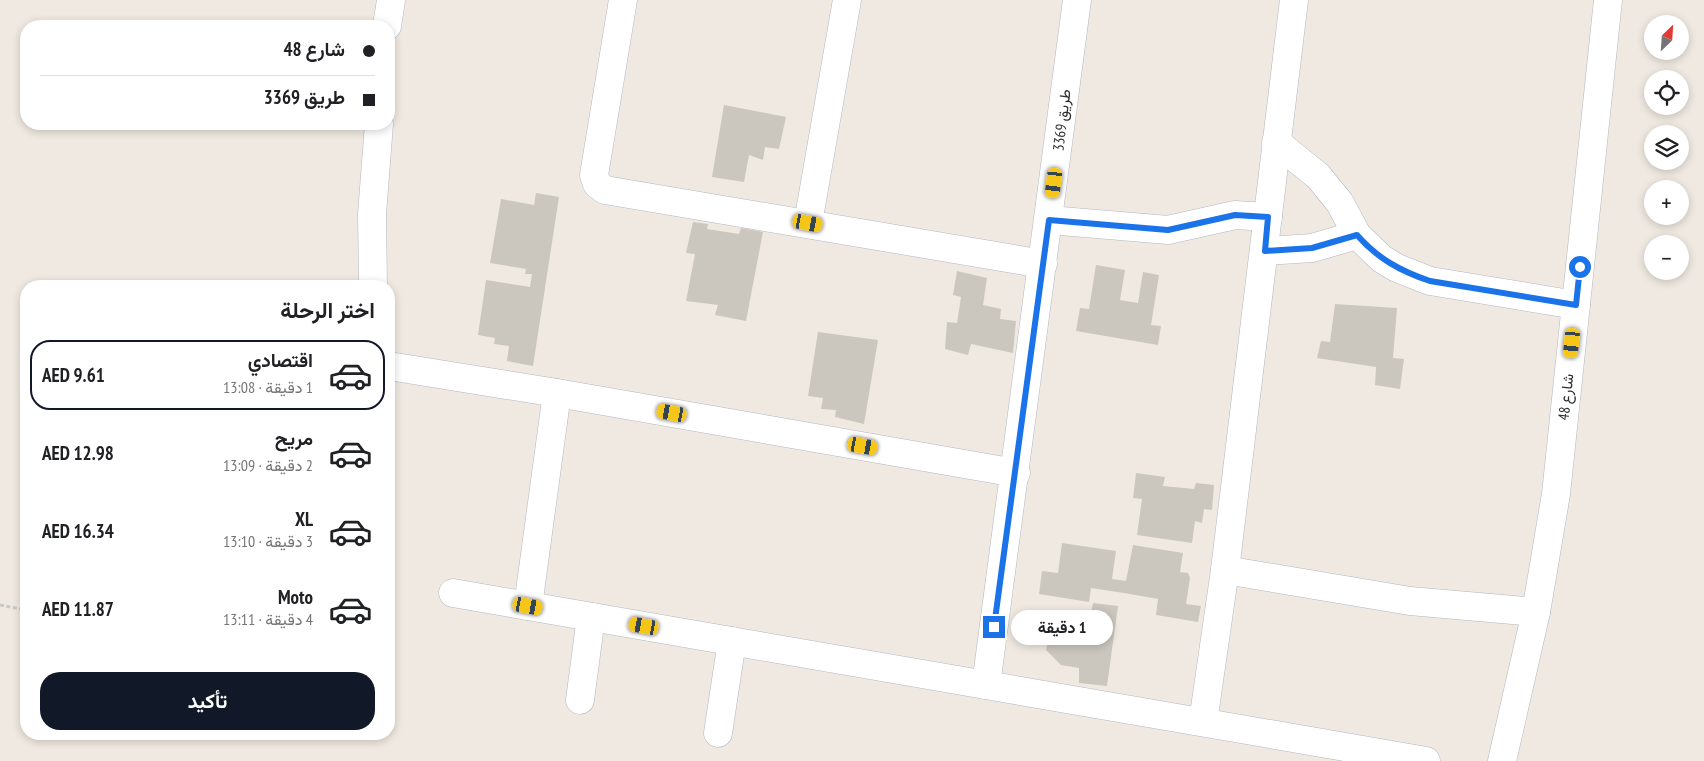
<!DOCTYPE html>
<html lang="ar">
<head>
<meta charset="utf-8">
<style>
	:root { --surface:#fff; --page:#f6f6f6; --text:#202124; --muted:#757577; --line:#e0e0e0; --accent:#111827 }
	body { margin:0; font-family:"PT Sans Narrow",Vazirmatn,sans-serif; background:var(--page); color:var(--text); direction:rtl; height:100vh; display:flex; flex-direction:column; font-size:19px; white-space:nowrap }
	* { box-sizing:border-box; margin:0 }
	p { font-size:16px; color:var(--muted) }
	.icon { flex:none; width:28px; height:28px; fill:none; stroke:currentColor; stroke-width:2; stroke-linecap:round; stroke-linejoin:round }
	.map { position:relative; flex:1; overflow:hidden; direction:ltr }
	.details { position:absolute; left:20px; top:280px; width:375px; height:460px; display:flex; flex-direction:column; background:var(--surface); border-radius:20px; box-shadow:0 2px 8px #0003; direction:rtl }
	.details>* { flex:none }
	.guide { position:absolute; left:20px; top:20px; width:375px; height:110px; border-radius:20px; box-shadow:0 2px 8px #0003; direction:rtl; display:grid; align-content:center; height:110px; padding:0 20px; background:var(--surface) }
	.needle { width:32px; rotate:25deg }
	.buttons { position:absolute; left:1644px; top:15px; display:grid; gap:10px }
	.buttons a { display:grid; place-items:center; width:45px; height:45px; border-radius:50%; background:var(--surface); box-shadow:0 2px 8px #0003; font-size:25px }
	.end { position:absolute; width:22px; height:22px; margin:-11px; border:6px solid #1a73e8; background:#fff; box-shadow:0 0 0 2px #fff }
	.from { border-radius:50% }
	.bubble { position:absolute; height:35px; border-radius:18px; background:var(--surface); box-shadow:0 2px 8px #0003; font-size:16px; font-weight:700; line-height:35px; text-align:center; direction:rtl }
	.car { position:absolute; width:15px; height:30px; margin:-15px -8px; border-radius:6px; box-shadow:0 0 4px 1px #0007; background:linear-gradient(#f5c518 24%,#345 0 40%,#f5c518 0 76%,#345 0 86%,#f5c518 0) }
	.guide b { display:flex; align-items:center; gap:18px; height:48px; font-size:19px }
	.guide b+b { border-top:1px solid var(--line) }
	.guide i { width:12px; height:12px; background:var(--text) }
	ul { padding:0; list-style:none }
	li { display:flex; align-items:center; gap:15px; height:70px; margin:0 10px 8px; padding:0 10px; border:2px solid transparent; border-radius:20px }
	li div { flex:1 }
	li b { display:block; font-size:19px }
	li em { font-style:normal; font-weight:700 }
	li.current { border-color:var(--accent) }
	li>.icon { width:45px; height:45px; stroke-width:1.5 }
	h2 { padding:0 20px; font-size:22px; line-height:60px }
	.action { display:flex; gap:10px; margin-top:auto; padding:10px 20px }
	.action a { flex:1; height:58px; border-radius:20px; background:var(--accent); color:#fff; font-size:20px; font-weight:700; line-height:58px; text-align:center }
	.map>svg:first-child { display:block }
</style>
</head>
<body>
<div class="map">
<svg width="1704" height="761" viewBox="0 0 1704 761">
	<rect width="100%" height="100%" fill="#efe9e1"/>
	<g fill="#cbc7bf">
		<polygon points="724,105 786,117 779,149 765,147 763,160 749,155 744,182 712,177"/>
		<polygon points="536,193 559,197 533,366 507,361 509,346 494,344 495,338 478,335 486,280 530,287 532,274 525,274 526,269 490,263 501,199 534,205"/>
		<polygon points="693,222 708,224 707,229 739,234 741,228 763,232 746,321 715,315 718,305 686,301 695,254 686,253"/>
		<polygon points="1096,265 1125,270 1120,300 1138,303 1143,272 1159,275 1151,325 1161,326 1158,345 1076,331 1080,308 1089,309"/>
		<polygon points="957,271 987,278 983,305 1001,309 1000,319 1016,321 1013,353 971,344 968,355 945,349 947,322 957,323 961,297 953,295"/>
		<polygon points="1335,304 1397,308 1393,358 1404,359 1400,389 1375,385 1376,367 1317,358 1321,341 1330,342"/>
		<polygon points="818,332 878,340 864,424 835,417 836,410 821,409 823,398 808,396"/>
		<polygon points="1136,473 1165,477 1163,486 1194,489 1196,483 1214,485 1212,510 1204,509 1202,523 1195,521 1192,543 1137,535 1142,499 1133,498"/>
		<polygon points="1062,543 1116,551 1112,579 1126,581 1133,545 1183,553 1180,572 1188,573 1190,578 1186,604 1201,606 1198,622 1156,615 1158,599 1124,593 1091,588 1089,602 1039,594 1042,571 1058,573"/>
		<polygon points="1093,603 1118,606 1107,686 1079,683 1079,668 1061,665 1046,650 1048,641 1069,644 1071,630 1079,630 1081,618 1090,618"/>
	</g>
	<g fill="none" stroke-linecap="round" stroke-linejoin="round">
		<defs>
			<g id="minor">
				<polyline points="623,0 594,175 597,184 605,190 1043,264"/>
				<polyline points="387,26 391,0"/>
				<polyline points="1276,142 1318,176 1340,203 1357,235 1382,259 1397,268 1430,281 1576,305"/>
				<polyline points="1049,220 1168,230 1235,215 1268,217"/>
				<polyline points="808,223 847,0"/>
				<polyline points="1265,251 1312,248 1357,235"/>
				<polyline points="373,286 372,214 379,124"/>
				<polyline points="389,366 557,393 1016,473"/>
				<polyline points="1225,570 1410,601 1536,612"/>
				<polyline points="453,593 1426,761"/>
				<polyline points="528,606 557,393"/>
				<polyline points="986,685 1077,0"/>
				<polyline points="580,700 591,617"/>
				<polyline points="1203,722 1225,570 1294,0"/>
				<polyline points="718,733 732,641"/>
				<polyline points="1502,761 1536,612 1556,494 1608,0"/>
			</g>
		</defs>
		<use href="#minor" stroke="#b4b7c1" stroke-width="29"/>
		<polyline stroke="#c9c9c9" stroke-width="3" stroke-dasharray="4 2.5" stroke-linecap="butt" points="0,605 26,610"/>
		<use href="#minor" stroke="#fff" stroke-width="28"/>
	</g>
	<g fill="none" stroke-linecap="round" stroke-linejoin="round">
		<path stroke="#1a73e8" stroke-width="6" d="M994 627 1049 220 1168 230 1235 215 1268 217 1265 251 1312 248 1357 235C1377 258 1400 271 1430 281L1576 305 1580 267"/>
	</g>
	<g text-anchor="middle" stroke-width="4" stroke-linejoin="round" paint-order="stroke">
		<g font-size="15" fill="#2e2e2e" stroke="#fff">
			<text transform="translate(1062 120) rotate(-83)" y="5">طريق 3369</text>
			<text transform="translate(1566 397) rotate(-84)" y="5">شارع 48</text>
		</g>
	</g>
</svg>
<div class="buttons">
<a><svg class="needle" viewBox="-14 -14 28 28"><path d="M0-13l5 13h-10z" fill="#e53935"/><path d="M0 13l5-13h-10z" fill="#757577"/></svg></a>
<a><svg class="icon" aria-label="locate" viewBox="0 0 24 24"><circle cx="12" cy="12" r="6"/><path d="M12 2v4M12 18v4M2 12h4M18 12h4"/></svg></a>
<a><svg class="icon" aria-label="layers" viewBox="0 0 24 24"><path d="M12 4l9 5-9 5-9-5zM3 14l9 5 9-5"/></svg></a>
<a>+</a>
<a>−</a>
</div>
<i class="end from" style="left:1580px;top:267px"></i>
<i class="end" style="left:994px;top:627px"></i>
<div class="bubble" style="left:1011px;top:610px;width:102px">1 دقيقة</div>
<i class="car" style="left:1054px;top:183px;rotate:187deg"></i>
<i class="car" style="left:808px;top:223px;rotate:100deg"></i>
<i class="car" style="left:1572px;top:343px;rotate:186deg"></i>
<i class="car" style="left:672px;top:413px;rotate:280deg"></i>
<i class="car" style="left:863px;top:446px;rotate:100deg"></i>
<i class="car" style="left:528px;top:606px;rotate:100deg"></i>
<i class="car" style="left:644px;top:626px;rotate:280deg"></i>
<div class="guide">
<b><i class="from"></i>شارع 48</b>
<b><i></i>طريق 3369</b>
</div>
<section class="details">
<h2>اختر الرحلة</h2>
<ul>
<li class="current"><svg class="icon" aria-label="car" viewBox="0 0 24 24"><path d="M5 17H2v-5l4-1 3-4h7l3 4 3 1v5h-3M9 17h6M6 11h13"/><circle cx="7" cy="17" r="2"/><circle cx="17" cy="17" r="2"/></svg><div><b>اقتصادي</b><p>1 دقيقة · 13:08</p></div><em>AED 9.61</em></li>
<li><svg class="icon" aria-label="car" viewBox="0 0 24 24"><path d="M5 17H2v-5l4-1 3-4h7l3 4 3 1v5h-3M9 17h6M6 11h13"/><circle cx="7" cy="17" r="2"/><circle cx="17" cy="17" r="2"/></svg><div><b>مريح</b><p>2 دقيقة · 13:09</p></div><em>AED 12.98</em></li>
<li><svg class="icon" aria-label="car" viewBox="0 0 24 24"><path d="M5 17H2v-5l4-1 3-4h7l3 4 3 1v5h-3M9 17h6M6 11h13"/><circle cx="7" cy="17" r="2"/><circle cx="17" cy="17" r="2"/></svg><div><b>XL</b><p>3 دقيقة · 13:10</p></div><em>AED 16.34</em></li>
<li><svg class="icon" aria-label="car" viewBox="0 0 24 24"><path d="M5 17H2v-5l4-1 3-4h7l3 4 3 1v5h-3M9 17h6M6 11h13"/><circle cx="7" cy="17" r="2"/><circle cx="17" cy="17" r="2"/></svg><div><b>Moto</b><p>4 دقيقة · 13:11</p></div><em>AED 11.87</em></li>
</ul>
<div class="action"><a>تأكيد</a></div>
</section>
</div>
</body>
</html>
